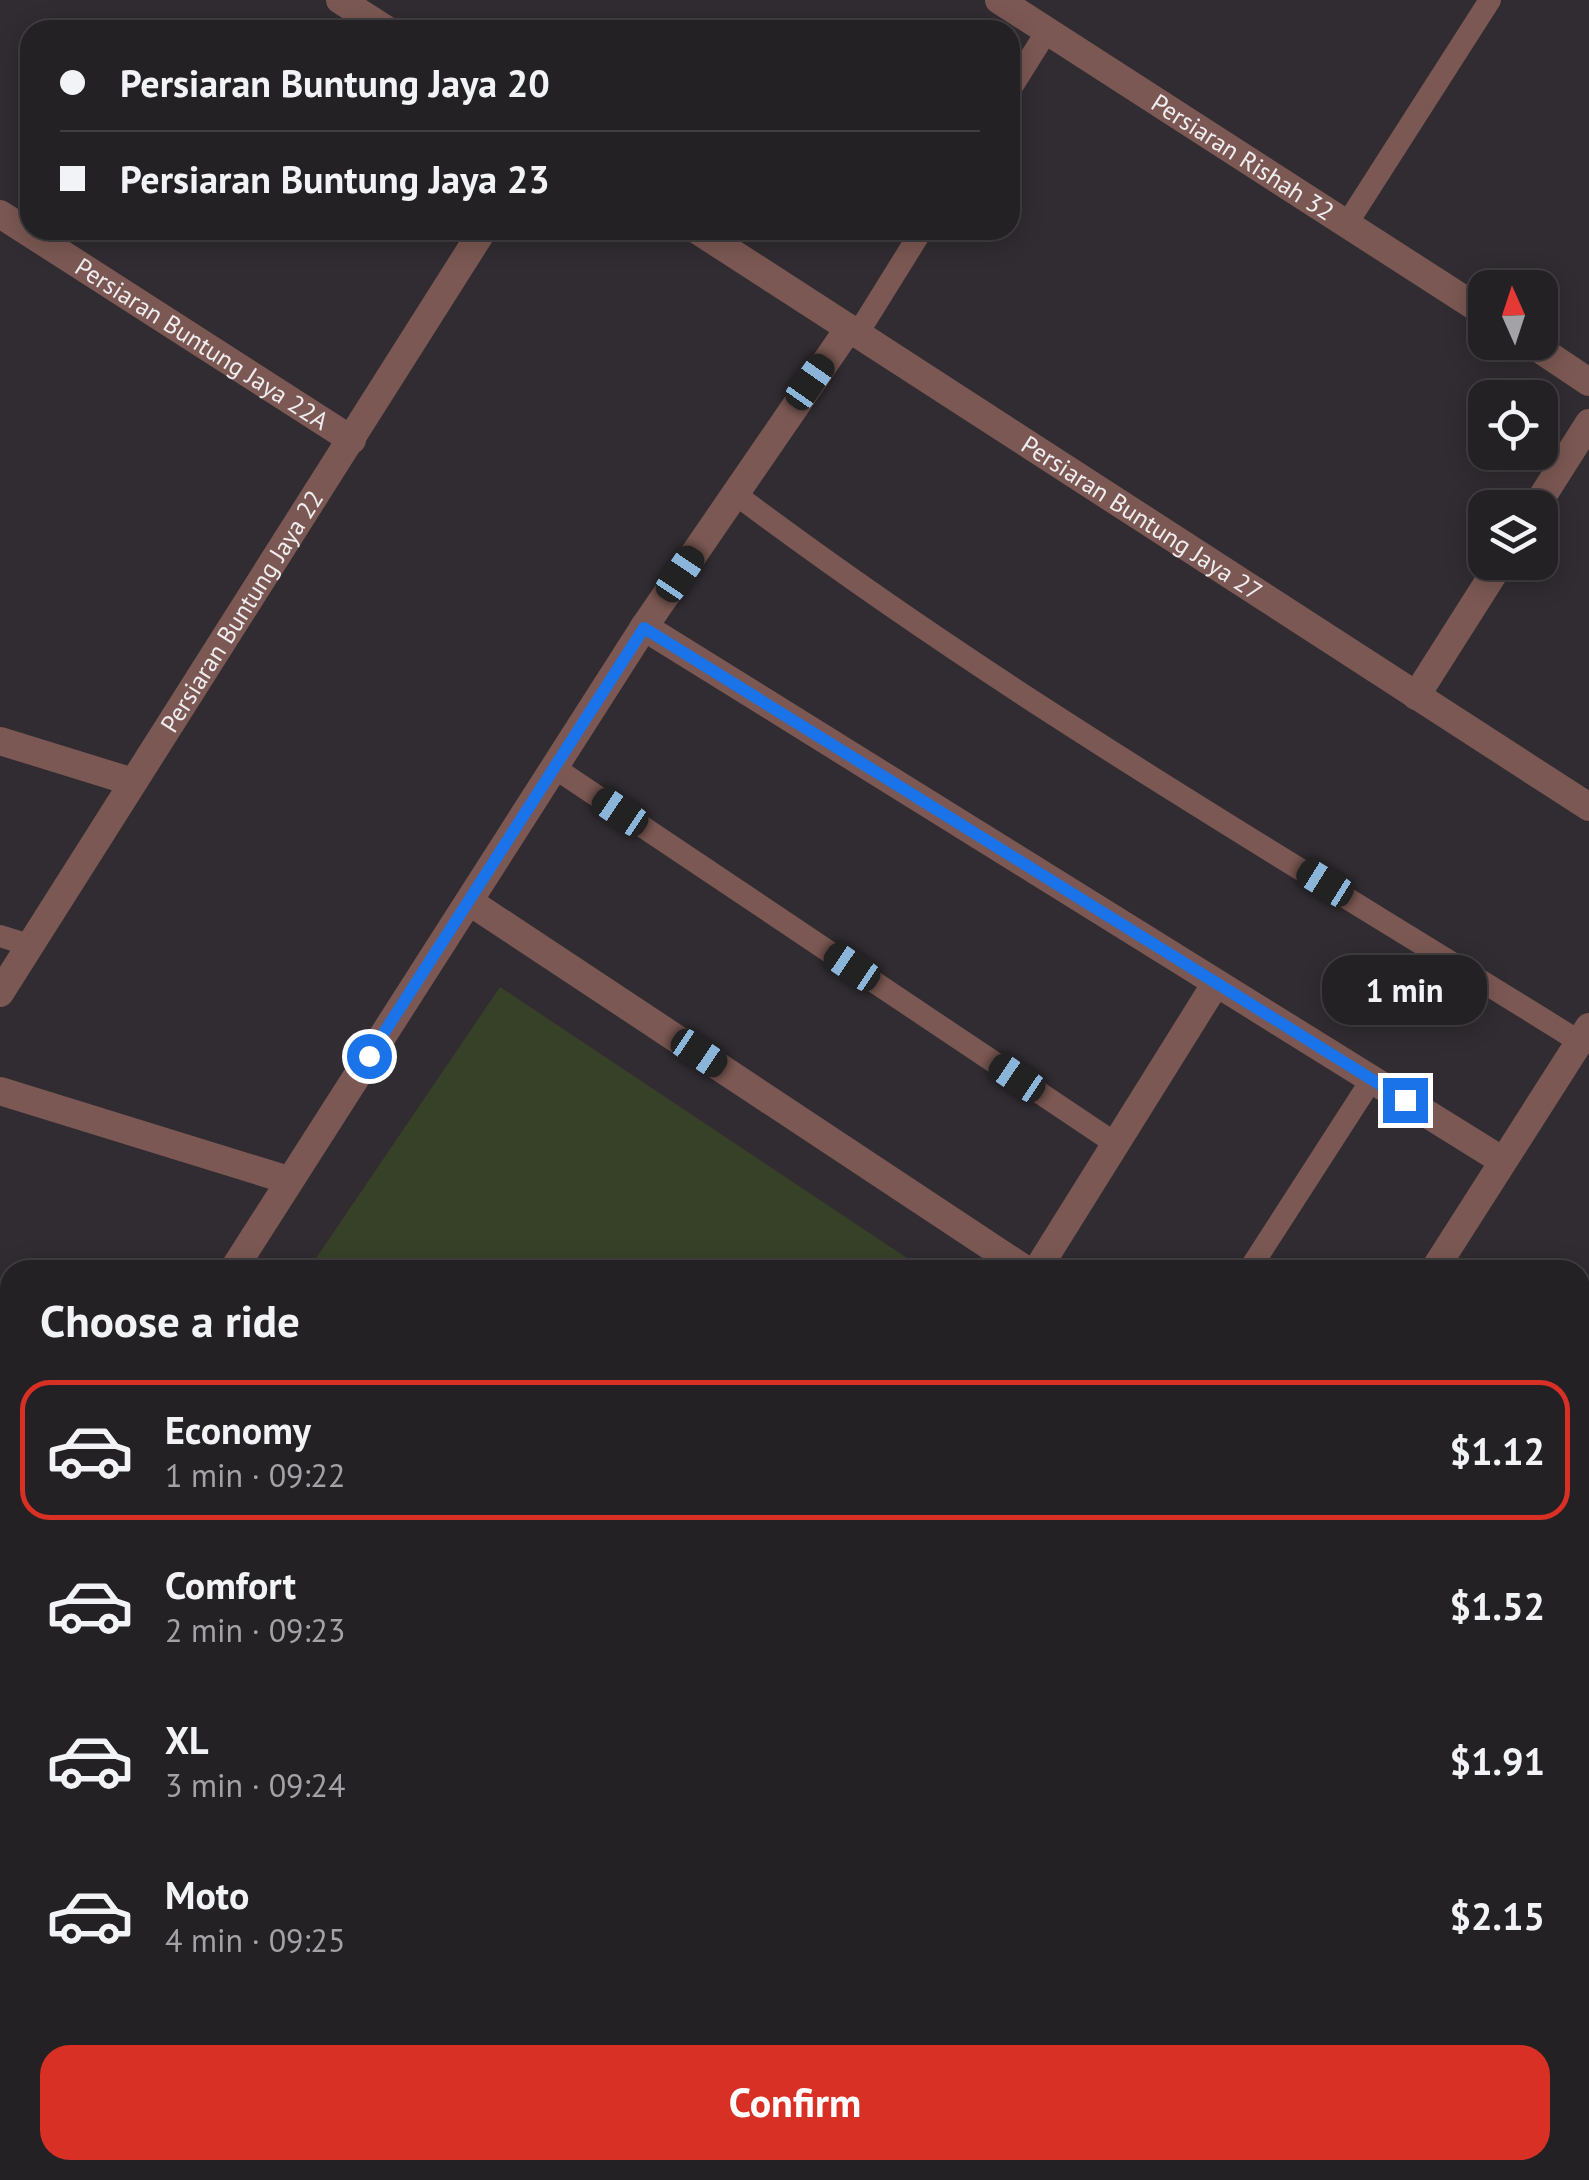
<!DOCTYPE html>
<html lang="en">
<head>
<meta charset="utf-8">
<style>
	:root { --surface:#242125; --page:#2c292d; --text:#f1f3f6; --muted:#a3a3a7; --line:#413e42; --accent:#d93025 }
	body { margin:0; font-family:"PT Sans",sans-serif; background:var(--page); color:var(--text); height:100vh; display:flex; flex-direction:column; font-size:38px; white-space:nowrap }
	* { box-sizing:border-box; margin:0 }
	p { font-size:32px; color:var(--muted) }
	.icon { flex:none; width:55px; height:55px; fill:none; stroke:currentColor; stroke-width:2; stroke-linecap:round; stroke-linejoin:round }
	.map { position:relative; flex:1; overflow:hidden }
	.details { position:absolute; left:0px; top:1260px; width:1590px; height:920px; display:flex; flex-direction:column; background:var(--surface); border-radius:30px 30px 0 0; box-shadow:0 5px 25px #0003,0 0 0 2px var(--line) }
	.details>* { flex:none }
	.hud { position:absolute; left:20px; top:20px; width:1000px; height:220px; border-radius:30px; box-shadow:0 5px 25px #0003,0 0 0 2px var(--line); display:grid; align-content:center; height:220px; padding:0 40px; background:var(--surface) }
	.needle { width:65px; rotate:357deg }
	.buttons { position:absolute; left:1468px; top:270px; display:grid; gap:20px }
	.buttons a { display:grid; place-items:center; width:90px; height:90px; border-radius:20px; background:var(--surface); box-shadow:0 5px 25px #0003,0 0 0 2px var(--line); font-size:50px }
	.end { position:absolute; width:45px; height:45px; margin:-22px; border:12px solid #1a73e8; background:#fff; box-shadow:0 0 0 5px #fff }
	.from { border-radius:50% }
	.bubble { position:absolute; height:70px; border-radius:30px; background:var(--surface); box-shadow:0 5px 25px #0003,0 0 0 2px var(--line); font-size:32px; font-weight:800; line-height:70px; text-align:center }
	.car { position:absolute; width:30px; height:60px; margin:-30px -15px; border-radius:12px; box-shadow:0 0 8px 2px #0007; background:linear-gradient(#222 24%,#8ab4d8 0 40%,#222 0 76%,#8ab4d8 0 86%,#222 0) }
	.hud b { display:flex; align-items:center; gap:35px; height:95px; font-size:38px }
	.hud b+b { border-top:2px solid var(--line) }
	.hud i { width:25px; height:25px; background:var(--text) }
	ul { padding:0; list-style:none }
	li { display:flex; align-items:center; gap:30px; height:140px; margin:0 20px 15px; padding:0 20px; border:5px solid transparent; border-radius:30px }
	li div { flex:1 }
	li b { display:block; font-size:38px }
	li em { font-style:normal; font-weight:800 }
	li.current { border-color:var(--accent) }
	li>.icon { width:90px; height:90px; stroke-width:1.5 }
	h2 { padding:0 40px; font-size:45px; line-height:120px }
	.primary-button { display:flex; gap:20px; margin-top:auto; padding:20px 40px }
	.primary-button a { flex:1; height:115px; border-radius:30px; background:var(--accent); color:#fff; font-size:40px; font-weight:800; line-height:115px; text-align:center }
	.map>svg:first-child { display:block }
</style>
</head>
<body>
<div class="map">
<svg width="1589" height="2180" viewBox="0 0 1589 2180">
	<rect width="100%" height="100%" fill="#302c31"/>
	<polygon fill="#374128" points="500,987 925,1270 308,1270"/>
	<g fill="none" stroke-linecap="round" stroke-linejoin="round">
		<g stroke="#7b5853" stroke-width="22">
			<polyline points="1010,90 1047,31"/>
			<polyline points="1348,222 1490,0"/>
			<polyline points="858,333 922,230"/>
			<path d="M734 493C1002 695 1295 864 1580 1042"/>
			<polyline points="555,768 1116,1144"/>
			<polyline points="0,936 29,945"/>
			<polyline points="1249,1270 1372,1079"/>
			<polyline points="1580,1367 1589,1353"/>
			<polyline points="1580,1961 1589,1963"/>
		</g>
		<g stroke="#7b5853" stroke-width="28">
			<polyline points="340,0 387,30"/>
			<path id="s1" d="M999 0 1485 313"/>
			<path id="s2" d="M0 214 352 440"/>
			<path id="s3" d="M697 230 1589 807"/>
			<polyline points="1529,342 1589,382"/>
			<polyline points="1535,508 1589,423"/>
			<polyline points="644,627 1503,1161"/>
			<polyline points="1416,696 1501,562"/>
			<polyline points="0,741 133,782"/>
			<polyline points="470,902 1026,1270"/>
			<path id="s4" d="M0 993 483 230"/>
			<polyline points="0,1091 288,1180"/>
			<polyline points="233,1270 644,627 849,328"/>
			<polyline points="1037,1270 1216,983"/>
			<polyline points="1434,1270 1589,1027"/>
			<polyline points="0,1447 10,1450"/>
			<polyline points="1580,1688 1589,1674"/>
			<polyline points="0,1800 10,1803"/>
			<polyline points="1580,1853 1589,1839"/>
			<polyline points="1580,2121 1589,2124"/>
			<polyline points="0,2160 10,2163"/>
			<polyline points="35,2170 70,2180"/>
			<polyline points="1179,2170 1211,2180"/>
			<polyline points="204,2180 207,2170"/>
			<polyline points="1267,2180 1273,2170"/>
			<polyline points="1376,2180 1382,2170"/>
		</g>
	</g>
	<g fill="none" stroke-linecap="round" stroke-linejoin="round">
		<polyline stroke="#1a73e8" stroke-width="12" points="369,1056 644,628 1405,1100"/>
	</g>
	<g text-anchor="middle" stroke-width="10" stroke-linejoin="round" paint-order="stroke">
		<g font-size="25" fill="#efedf0" stroke="#262327">
			<text dy="9" stroke="none"><textPath href="#s1" startOffset="290">Persiaran Rishah 32</textPath></text>
			<text dy="9" stroke="none"><textPath href="#s2" startOffset="240">Persiaran Buntung Jaya 22A</textPath></text>
			<text dy="9" stroke="none"><textPath href="#s3" startOffset="530">Persiaran Buntung Jaya 27</textPath></text>
			<text dy="9" stroke="none"><textPath href="#s4" startOffset="452">Persiaran Buntung Jaya 22</textPath></text>
		</g>
	</g>
</svg>
<div class="buttons">
<a><svg class="needle" viewBox="-14 -14 28 28"><path d="M0-13l5 13h-10z" fill="#e53935"/><path d="M0 13l5-13h-10z" fill="#a3a3a7"/></svg></a>
<a><svg class="icon" aria-label="locate" viewBox="0 0 24 24"><circle cx="12" cy="12" r="6"/><path d="M12 2v4M12 18v4M2 12h4M18 12h4"/></svg></a>
<a><svg class="icon" aria-label="layers" viewBox="0 0 24 24"><path d="M12 4l9 5-9 5-9-5zM3 14l9 5 9-5"/></svg></a>
</div>
<i class="end from" style="left:369px;top:1056px"></i>
<i class="end" style="left:1405px;top:1100px"></i>
<div class="bubble" style="left:1322px;top:955px;width:165px">1 min</div>
<i class="car" style="left:810px;top:382px;rotate:35deg"></i>
<i class="car" style="left:680px;top:574px;rotate:34deg"></i>
<i class="car" style="left:620px;top:812px;rotate:304deg"></i>
<i class="car" style="left:1325px;top:883px;rotate:302deg"></i>
<i class="car" style="left:852px;top:967px;rotate:304deg"></i>
<i class="car" style="left:699px;top:1053px;rotate:124deg"></i>
<i class="car" style="left:1017px;top:1078px;rotate:304deg"></i>
<div class="hud">
<b><i class="from"></i>Persiaran Buntung Jaya 20</b>
<b><i></i>Persiaran Buntung Jaya 23</b>
</div>
<section class="details">
<h2>Choose a ride</h2>
<ul>
<li class="current"><svg class="icon" aria-label="car" viewBox="0 0 24 24"><path d="M5 17H2v-5l4-1 3-4h7l3 4 3 1v5h-3M9 17h6M6 11h13"/><circle cx="7" cy="17" r="2"/><circle cx="17" cy="17" r="2"/></svg><div><b>Economy</b><p>1 min · 09:22</p></div><em>$1.12</em></li>
<li><svg class="icon" aria-label="car" viewBox="0 0 24 24"><path d="M5 17H2v-5l4-1 3-4h7l3 4 3 1v5h-3M9 17h6M6 11h13"/><circle cx="7" cy="17" r="2"/><circle cx="17" cy="17" r="2"/></svg><div><b>Comfort</b><p>2 min · 09:23</p></div><em>$1.52</em></li>
<li><svg class="icon" aria-label="car" viewBox="0 0 24 24"><path d="M5 17H2v-5l4-1 3-4h7l3 4 3 1v5h-3M9 17h6M6 11h13"/><circle cx="7" cy="17" r="2"/><circle cx="17" cy="17" r="2"/></svg><div><b>XL</b><p>3 min · 09:24</p></div><em>$1.91</em></li>
<li><svg class="icon" aria-label="car" viewBox="0 0 24 24"><path d="M5 17H2v-5l4-1 3-4h7l3 4 3 1v5h-3M9 17h6M6 11h13"/><circle cx="7" cy="17" r="2"/><circle cx="17" cy="17" r="2"/></svg><div><b>Moto</b><p>4 min · 09:25</p></div><em>$2.15</em></li>
</ul>
<div class="primary-button"><a>Confirm</a></div>
</section>
</div>
</body>
</html>
